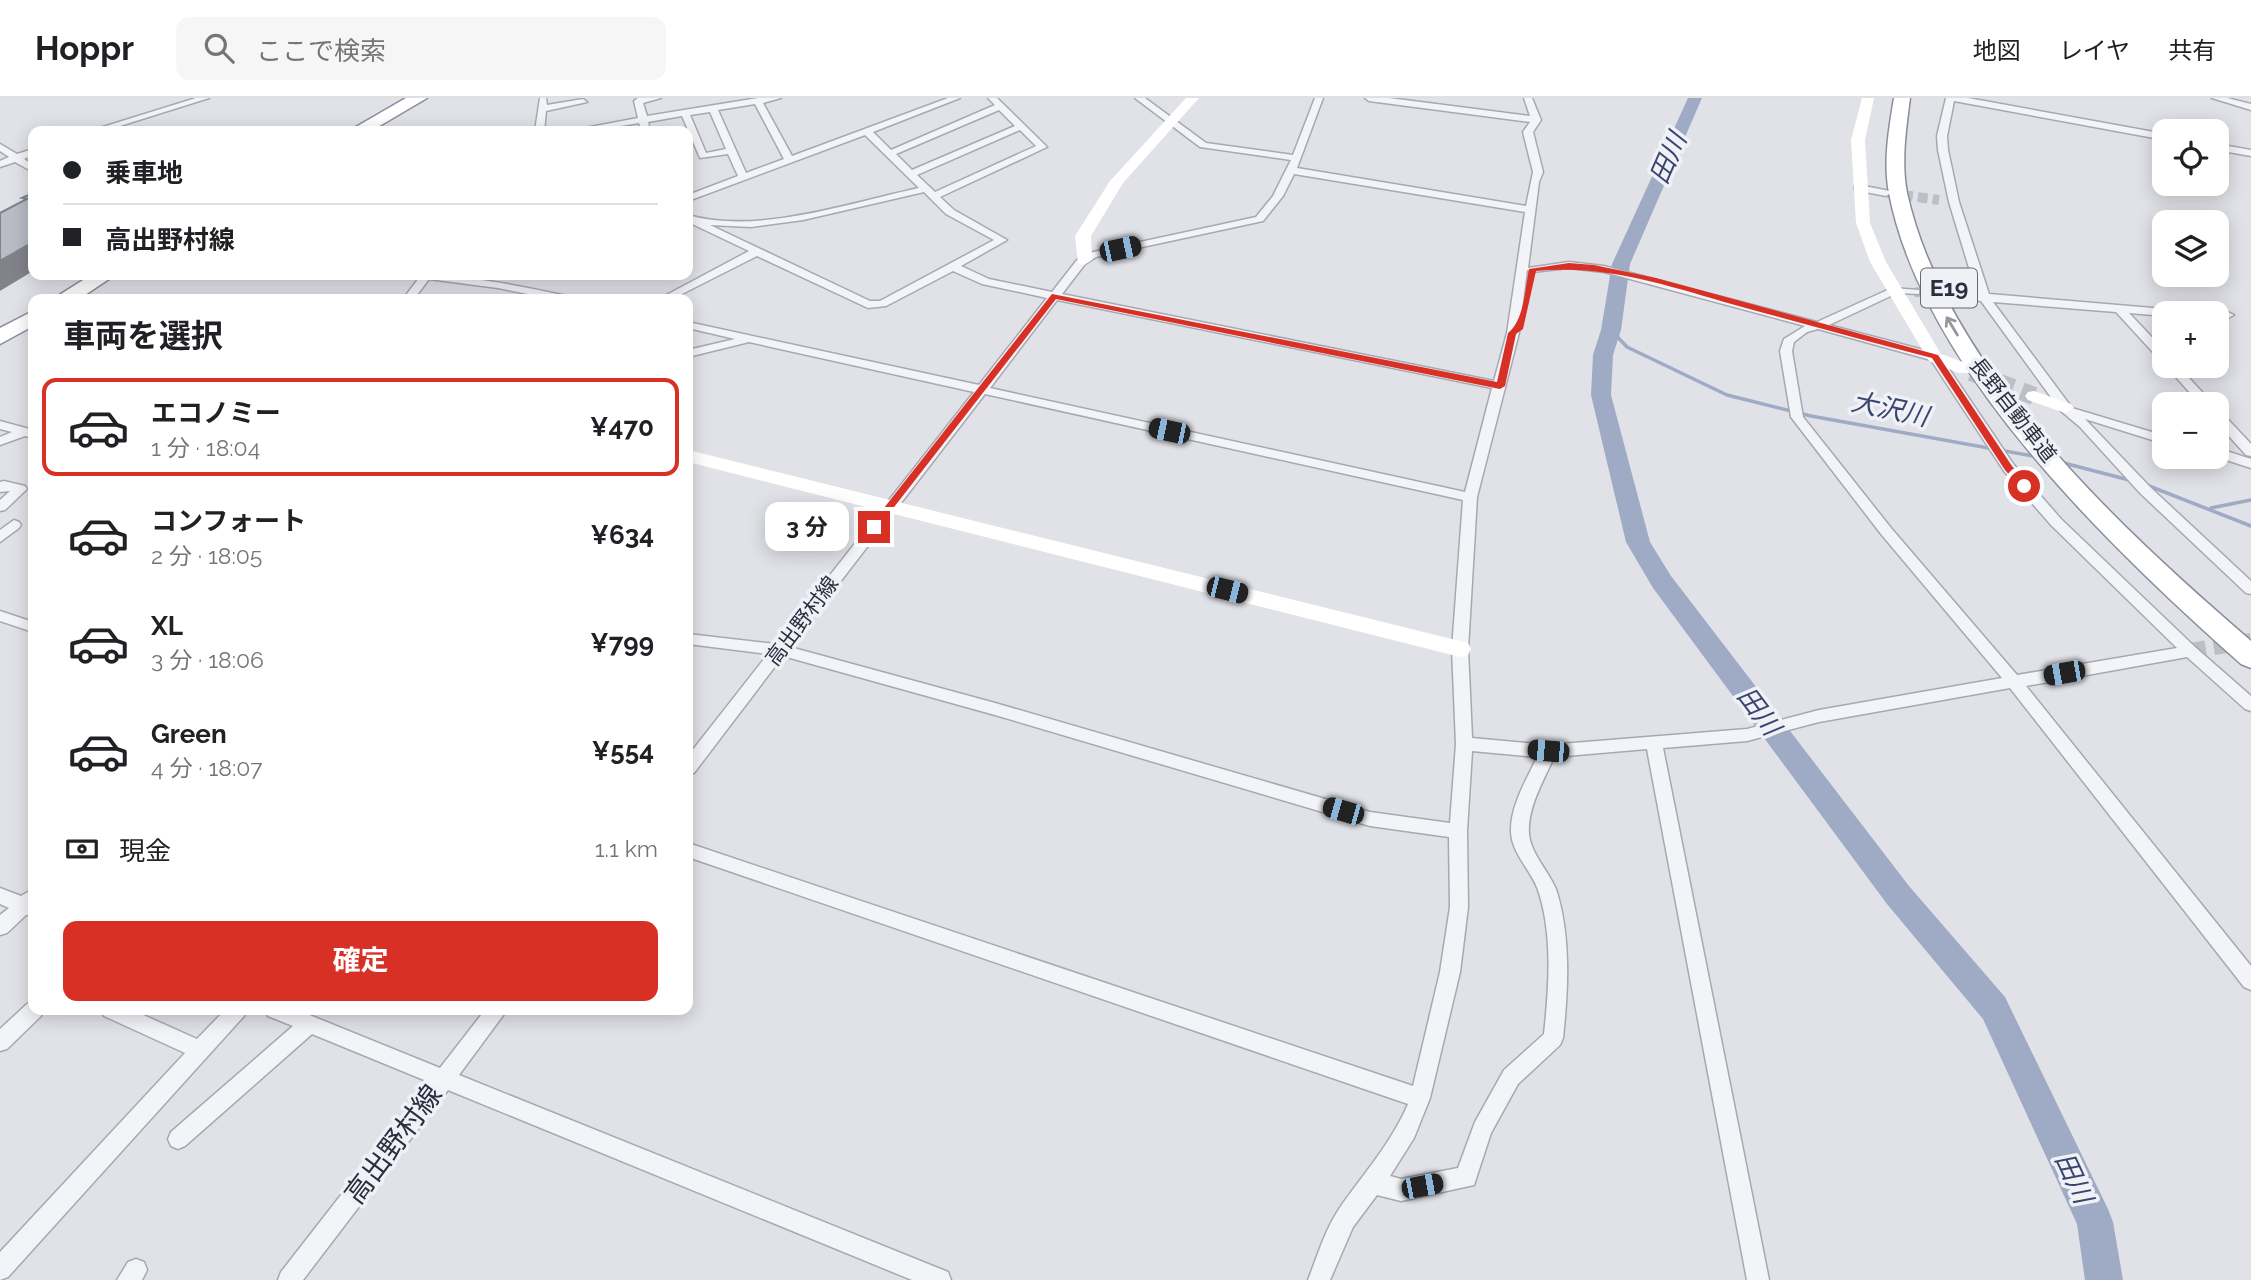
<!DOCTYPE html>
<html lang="ja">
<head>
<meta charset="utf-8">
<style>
	:root { --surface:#fff; --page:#f6f6f6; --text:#202124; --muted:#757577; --line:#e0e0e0; --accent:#d93025 }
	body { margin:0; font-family:Raleway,"Noto Sans JP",sans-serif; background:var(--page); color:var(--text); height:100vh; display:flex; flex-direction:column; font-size:26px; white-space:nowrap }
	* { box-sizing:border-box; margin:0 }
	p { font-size:23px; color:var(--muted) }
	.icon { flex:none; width:38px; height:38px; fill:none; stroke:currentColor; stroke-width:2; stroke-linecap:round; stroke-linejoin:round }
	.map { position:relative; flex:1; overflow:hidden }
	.drawer { position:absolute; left:28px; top:196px; width:665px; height:721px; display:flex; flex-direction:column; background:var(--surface); border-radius:14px; box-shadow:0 4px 18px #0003 }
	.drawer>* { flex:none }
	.hud { position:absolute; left:28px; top:28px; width:665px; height:154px; border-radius:14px; box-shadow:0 4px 18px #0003; display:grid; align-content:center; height:154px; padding:0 35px; background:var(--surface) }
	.buttons { position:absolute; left:2152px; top:21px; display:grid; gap:14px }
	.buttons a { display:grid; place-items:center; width:77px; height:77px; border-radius:14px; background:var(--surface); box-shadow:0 4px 18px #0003; font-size:35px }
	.end { position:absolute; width:32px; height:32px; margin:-16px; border:9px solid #d93025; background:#fff; box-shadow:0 0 0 4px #fff }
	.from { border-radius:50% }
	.bubble { position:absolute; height:49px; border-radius:14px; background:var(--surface); box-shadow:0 4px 18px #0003; font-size:23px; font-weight:700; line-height:49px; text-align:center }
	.car { position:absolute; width:21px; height:42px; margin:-21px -10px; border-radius:9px; box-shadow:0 0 5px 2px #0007; background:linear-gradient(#222 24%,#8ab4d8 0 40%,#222 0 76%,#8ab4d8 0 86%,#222 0) }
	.hud b { display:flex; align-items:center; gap:24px; height:66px; font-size:26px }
	.hud b+b { border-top:2px solid var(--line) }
	.hud i { width:18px; height:18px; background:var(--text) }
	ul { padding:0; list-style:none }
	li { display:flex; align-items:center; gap:21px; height:98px; margin:0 14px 10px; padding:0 21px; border:4px solid transparent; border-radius:14px }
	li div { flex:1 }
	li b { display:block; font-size:26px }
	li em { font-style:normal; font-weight:700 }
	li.current { border-color:var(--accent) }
	li>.icon { width:63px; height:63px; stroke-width:1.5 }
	h2 { padding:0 35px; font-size:32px; line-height:84px }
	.pay { display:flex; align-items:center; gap:18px; height:77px; padding:0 35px; font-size:26px }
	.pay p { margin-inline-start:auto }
	.primary-button { display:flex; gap:14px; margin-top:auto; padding:14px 35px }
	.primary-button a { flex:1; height:80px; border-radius:14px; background:var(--accent); color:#fff; font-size:28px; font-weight:700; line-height:80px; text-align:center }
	header { display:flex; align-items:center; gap:42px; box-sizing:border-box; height:98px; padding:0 35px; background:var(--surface); border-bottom:2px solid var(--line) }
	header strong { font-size:33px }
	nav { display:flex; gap:38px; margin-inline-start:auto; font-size:24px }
	.search { width:490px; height:63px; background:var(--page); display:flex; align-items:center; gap:18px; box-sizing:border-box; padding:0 24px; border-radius:14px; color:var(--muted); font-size:26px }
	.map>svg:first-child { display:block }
</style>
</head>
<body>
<header>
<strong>Hoppr</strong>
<div class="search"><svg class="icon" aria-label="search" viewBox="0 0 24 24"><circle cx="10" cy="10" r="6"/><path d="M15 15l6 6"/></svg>ここで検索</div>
<nav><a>地図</a><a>レイヤ</a><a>共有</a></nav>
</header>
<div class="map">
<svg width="2251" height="1182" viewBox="0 0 2251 1182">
	<rect width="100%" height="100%" fill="#e1e2e8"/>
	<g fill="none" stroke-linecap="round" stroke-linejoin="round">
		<g stroke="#9faac5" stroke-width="3.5">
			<polyline points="1611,232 1627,249 1727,297 1811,318 2038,359"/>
			<polyline points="2060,364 2133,383"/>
			<polyline points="2144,386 2251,428"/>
			<polyline points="2211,410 2251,402"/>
		</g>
		<polygon fill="#9faac5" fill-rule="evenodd" points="1688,0 1702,0 1630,166 1621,232 1613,257 1611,297 1650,444 1671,478 1909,788 2005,899 2108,1111 2113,1124 2123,1182 2085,1182 2077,1126 1983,921 1887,806 1653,490 1626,444 1591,297 1593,257 1601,232 1612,166"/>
		<g stroke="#bdbec6" stroke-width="10" stroke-dasharray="10 5" stroke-linecap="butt">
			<polyline points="1888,95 1939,102"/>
			<polyline points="1915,194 1966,198"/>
		</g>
		<polyline stroke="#bdbec6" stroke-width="16" stroke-dasharray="16 8" stroke-linecap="butt" points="2190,553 2251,543"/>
		<polyline stroke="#bdbec6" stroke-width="18" stroke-dasharray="18 9" stroke-linecap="butt" points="1971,274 2034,298"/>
		<defs>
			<g id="street">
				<polygon points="196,0 209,0 104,33 90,33"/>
				<polygon points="540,0 546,0 547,7 583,1 587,4 546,13 544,33 535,33"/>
				<path d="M638 0H661L643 5 647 18 758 0H781L763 5 792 58 948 0H960L873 34 891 52 995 7 988 0H997L1047 49 940 99 954 112 1007 142 961 168 989 181 1052 194 1077 162 1089 155 1256 119 1273 98 1291 62 1200 49 1135 0H1145L1206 45 1293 57 1315 0H1323L1297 70 1526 108 1533 74 1523 34 1530 24 1369 3 1365 0H1389L1530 18 1524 0H1532L1541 22 1533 34 1543 74 1539 84 1528 170 1569 164 1604 168 1817 224 1892 190 1919 192V196L1897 195 1829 227 1939 256 2014 367 2061 421 2195 549 2251 598V613L2245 611 2187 559 2026 588 2251 868V892L2244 889 2010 590 1819 624 1747 643 1663 650 1769 1182H1747L1647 651 1554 659C1544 682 1527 710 1529 736 1531 757 1550 774 1557 794 1571 840 1568 893 1563 940L1560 947 1518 986 1491 1035 1474 1087 1401 1103 1377 1097 1353 1129 1330 1182H1308C1317 1159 1325 1132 1339 1111 1363 1076 1391 1046 1408 1006L688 759V745L1413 988 1440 874 1450 809 1449 739 1370 728 995 617 783 558 694 675 688 676V658L768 556 688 546V536L776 546 974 294 749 244 688 259V252L735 241 688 230V224L979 287 1047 200 982 186 953 173 886 208 868 210 757 158 672 201H659L749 153 688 124V117C758 137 849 105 919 90L865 37 688 103V97L738 78 728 56 700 60 682 18 648 24 650 33H642L639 25 590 33H569L638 20 634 3ZM755 6 784 61 746 75 718 12ZM999 12 1015 28 912 72 896 56ZM710 14 726 51 706 55 690 17ZM1020 32 1036 48 935 94 917 77ZM1294 76 1525 114 1507 235 1494 283 1062 196 1085 166 1096 159 1263 123 1283 98ZM924 94 946 116 994 142 880 203H870L710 127 751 129 803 122ZM1569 170 1604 174 1805 228 1784 241 1780 253 1791 319 1881 436 2002 580 1819 612 1747 631 1548 647 1472 640 1468 551 1477 399 1519 235 1527 172 1532 174ZM1057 202 1492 290 1465 394 990 290ZM1818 231 1931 262 2004 373 2051 427 2177 550 2017 577 1891 430 1803 319 1792 253 1794 244 1807 234ZM985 296 1463 402 1452 551 1456 646 1450 725 1370 714 995 605 790 549ZM1472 653 1537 659C1527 681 1510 708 1511 734 1512 756 1531 772 1538 792 1553 836 1549 890 1544 936L1504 972 1475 1024 1458 1070 1401 1081 1390 1078 1414 1040 1430 1000 1460 874 1468 809 1467 733Z"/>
				<polygon points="1946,0 1968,0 2165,36 2165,42 1954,3 1947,38 1948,52 1959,104 1989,196 2176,212 2182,215 2165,215 2165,218 2129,215 2165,253 2165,264 2161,263 2116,214 1993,204 2072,310 2165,338 2165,346 2085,321 2150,389 2251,483 2251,496 2246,495 2140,395 2080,329 2061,313 1981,203 1966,201 1960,198 1966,195 1977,196 1949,104 1938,52 1937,38"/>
				<polygon points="2212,0 2227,0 2251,6 2251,12"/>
				<polygon points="0,46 17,56 33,51 33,57 24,61 33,67 33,74 15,64 0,69 0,63 9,59 0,53"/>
				<polygon points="2217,46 2251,52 2251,58 2217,52"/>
				<polygon points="1859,87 1890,93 1891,95 1886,98 1855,92 1855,88"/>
				<path d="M415 177C467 177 516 187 567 198L573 201H552L498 190 429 181 414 201H403L419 180Z"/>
				<polygon points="2217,214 2228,214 2234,217 2228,220 2217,220 2217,215 2212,215"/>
				<polygon points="2166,268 2178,268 2213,306 2200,306"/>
				<polygon points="2217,313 2221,314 2251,346 2251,358 2246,357 2217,325"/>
				<polygon points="0,323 33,332 33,340 25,338 0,347 0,339 12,334 0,331"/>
				<polygon points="2217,350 2251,361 2251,370 2217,359"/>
				<polygon points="4,383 25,388 27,391 5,412 0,413 0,402 10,393 0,394 0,384"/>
				<polygon points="14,422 19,424 21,427 19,430 0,444 0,432"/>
				<polygon points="0,513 33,524 33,534 0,523"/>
				<polygon points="0,790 21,798 33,791 33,817 26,817 7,835 0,837 0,817 9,810 0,806"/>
				<polygon points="33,903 33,912 44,912 41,918 7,951 0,953 0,931 27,906"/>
				<polygon points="101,912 132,912 197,941 225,912 247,912 244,918 8,1179 0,1182 0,1154 185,955 104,918"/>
				<polygon points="265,912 297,912 440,970 485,912 507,912 459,977 948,1174 951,1182 912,1182 448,992 303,1182 278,1182 281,1174 429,984 312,936 185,1048 178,1051 171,1048 168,1041 171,1034 293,928 268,918"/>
				<polygon points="136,1161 144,1164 147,1172 142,1182 117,1182 128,1164"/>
			</g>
			<g id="highway">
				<polygon points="406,0 427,0 371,33 349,33"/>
				<path d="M1894 0H1910C1906 31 1901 64 1907 95 1946 270 2120 430 2251 543V570L2241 566C2111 450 1923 272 1889 95 1883 64 1889 30 1894 0Z"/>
				<polygon points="91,177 115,177 79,201 53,201"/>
				<polygon points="33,213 33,228 0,246 0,230"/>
			</g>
		</defs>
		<use href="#street" stroke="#a7a8b2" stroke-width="3"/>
		<use href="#highway" stroke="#8a8d9d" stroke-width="3"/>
		<use href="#street" fill="#f3f4f7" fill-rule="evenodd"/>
		<g fill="#fff" fill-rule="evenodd">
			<polygon points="1186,0 1199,0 1123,85 1091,138 1092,162 1084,167 1078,165 1075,138 1110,83"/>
			<polygon points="1862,0 1874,0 1865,42 1870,125 1886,164 1941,256 1971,267 1974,271 1971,275 1959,275 1929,263 1870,164 1856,125 1851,42"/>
			<polygon points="2034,293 2071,306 2074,310 2065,315 2028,302 2025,298 2028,294"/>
			<polygon points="688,352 1460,543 1468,545 1471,551 1468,557 1460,559 688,364"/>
		</g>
		<use href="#highway" fill="#fff" fill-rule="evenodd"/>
	</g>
	<polygon fill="#82838a" points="33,144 33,173 0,193 0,163"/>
	<polygon fill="#b9bbc5" stroke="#82838a" stroke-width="2" points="33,95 33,144 0,163 0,115 27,101 22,100"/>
	<defs><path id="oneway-shaft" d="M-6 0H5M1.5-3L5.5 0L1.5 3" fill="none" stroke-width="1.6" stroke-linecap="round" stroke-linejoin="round" transform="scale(1.75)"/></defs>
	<use stroke="#95969e" href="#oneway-shaft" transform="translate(1952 228) rotate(-121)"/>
	<path fill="#d93025" d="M1569 165 1594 167 1656 180 1938 257 2012 368 2029 388 2021 390 2005 372 1932 260C1867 243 1801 225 1735 207 1669 188 1606 166 1536 173L1523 231 1516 236 1505 288 1500 291 1056 201 877 431 869 429 1052 196 1497 284 1508 235C1524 223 1525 191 1529 171Z"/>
	<g text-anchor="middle" stroke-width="7" stroke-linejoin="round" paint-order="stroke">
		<g font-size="21" fill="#2b2e3e" stroke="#f0f1f6">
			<text transform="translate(2013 312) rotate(52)" y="7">長野自動車道</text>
			<text transform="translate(802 523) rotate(-53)" y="7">高出野村線</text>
		</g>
		<rect fill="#f0f1f6" stroke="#666875" stroke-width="2" x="1921" y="170.5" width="56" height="39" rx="5"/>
		<g font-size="23" font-weight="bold" fill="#2b2e3e">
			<text x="1949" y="198">E19</text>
		</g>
		<g font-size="26" font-style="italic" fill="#39456e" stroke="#f0f1f6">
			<text transform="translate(1668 60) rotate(-66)" y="9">田川</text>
			<text transform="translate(1890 311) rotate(12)" y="9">大沢川</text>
			<text transform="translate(1759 613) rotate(53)" y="9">田川</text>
			<text transform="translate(2074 1080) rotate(65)" y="9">田川</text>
		</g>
		<g font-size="28" fill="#2b2e3e" stroke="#f0f1f6">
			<text transform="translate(393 1046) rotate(-53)" y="10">高出野村線</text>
		</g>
	</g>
</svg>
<div class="buttons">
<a><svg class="icon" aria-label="locate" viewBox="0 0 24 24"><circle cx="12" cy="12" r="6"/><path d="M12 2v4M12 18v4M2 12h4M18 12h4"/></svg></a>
<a><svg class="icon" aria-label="layers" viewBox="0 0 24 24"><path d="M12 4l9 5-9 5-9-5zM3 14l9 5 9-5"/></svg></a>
<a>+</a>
<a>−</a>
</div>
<i class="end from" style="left:2024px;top:388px"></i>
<i class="end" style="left:874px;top:429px"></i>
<div class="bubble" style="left:765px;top:404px;width:84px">3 分</div>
<i class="car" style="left:1120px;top:151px;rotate:78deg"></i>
<i class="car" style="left:1169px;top:333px;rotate:282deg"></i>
<i class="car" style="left:1227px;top:492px;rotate:104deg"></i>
<i class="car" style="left:2064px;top:575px;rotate:260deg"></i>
<i class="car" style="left:1548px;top:653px;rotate:275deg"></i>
<i class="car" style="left:1343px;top:713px;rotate:286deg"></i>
<i class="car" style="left:1422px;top:1088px;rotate:79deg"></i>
<div class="hud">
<b><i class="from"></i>乗車地</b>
<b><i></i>高出野村線</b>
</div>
<section class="drawer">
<h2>車両を選択</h2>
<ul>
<li class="current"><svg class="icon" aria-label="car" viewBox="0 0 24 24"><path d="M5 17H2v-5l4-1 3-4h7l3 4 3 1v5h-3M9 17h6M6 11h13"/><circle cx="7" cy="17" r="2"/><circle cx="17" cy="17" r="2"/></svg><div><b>エコノミー</b><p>1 分 · 18:04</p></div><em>¥470</em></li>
<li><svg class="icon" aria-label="car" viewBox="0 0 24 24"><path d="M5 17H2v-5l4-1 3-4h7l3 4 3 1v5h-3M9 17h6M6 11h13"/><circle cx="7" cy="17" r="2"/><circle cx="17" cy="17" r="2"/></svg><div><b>コンフォート</b><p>2 分 · 18:05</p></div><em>¥634</em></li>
<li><svg class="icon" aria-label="car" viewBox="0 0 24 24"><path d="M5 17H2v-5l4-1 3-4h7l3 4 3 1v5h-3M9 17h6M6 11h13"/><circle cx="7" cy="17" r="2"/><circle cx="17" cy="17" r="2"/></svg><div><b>XL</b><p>3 分 · 18:06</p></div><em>¥799</em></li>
<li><svg class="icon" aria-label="car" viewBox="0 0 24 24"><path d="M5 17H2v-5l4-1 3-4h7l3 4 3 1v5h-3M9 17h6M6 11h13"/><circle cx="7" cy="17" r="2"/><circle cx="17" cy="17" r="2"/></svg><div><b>Green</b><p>4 分 · 18:07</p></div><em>¥554</em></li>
</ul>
<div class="pay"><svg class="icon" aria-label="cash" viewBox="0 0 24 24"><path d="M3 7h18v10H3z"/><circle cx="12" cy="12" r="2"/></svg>現金<p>1.1 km</p></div>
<div class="primary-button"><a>確定</a></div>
</section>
</div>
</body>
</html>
